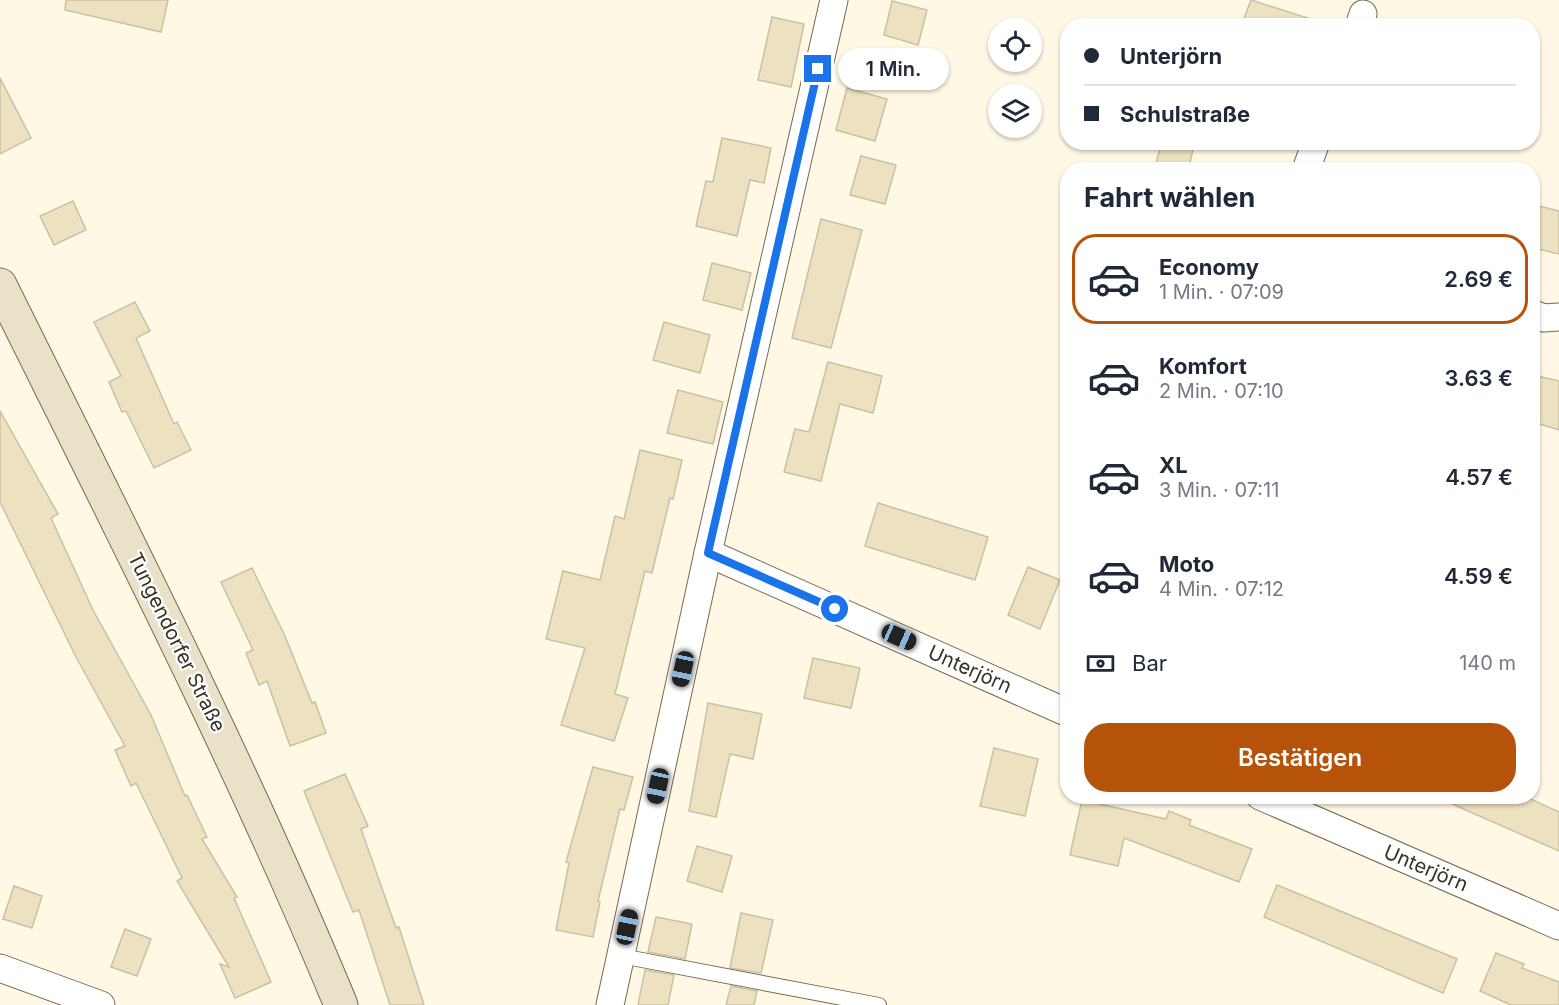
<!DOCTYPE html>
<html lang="de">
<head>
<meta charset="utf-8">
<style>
	:root { --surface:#fff; --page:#f6f6f7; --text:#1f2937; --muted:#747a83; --line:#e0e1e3; --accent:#b45309 }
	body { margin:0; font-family:Inter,sans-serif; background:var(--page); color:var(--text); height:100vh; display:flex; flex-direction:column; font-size:22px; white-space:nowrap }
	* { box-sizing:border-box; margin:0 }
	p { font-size:20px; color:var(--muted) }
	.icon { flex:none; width:33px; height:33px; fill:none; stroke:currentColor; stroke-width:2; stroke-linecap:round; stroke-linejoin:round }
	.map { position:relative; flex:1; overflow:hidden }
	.drawer { position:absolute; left:1060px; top:162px; width:480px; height:642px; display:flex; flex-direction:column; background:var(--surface); border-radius:24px; box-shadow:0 2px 4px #0004 }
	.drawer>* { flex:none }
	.guide { position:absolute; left:1060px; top:18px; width:480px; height:132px; border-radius:24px; box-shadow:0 2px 4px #0004; display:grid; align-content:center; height:132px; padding:0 24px; background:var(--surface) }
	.tools { position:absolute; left:988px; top:18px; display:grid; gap:12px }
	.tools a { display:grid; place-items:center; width:54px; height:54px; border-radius:50%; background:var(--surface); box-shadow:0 2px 4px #0004; font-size:30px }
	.end { position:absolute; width:27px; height:27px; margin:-14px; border:8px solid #1a73e8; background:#fff; box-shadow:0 0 0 3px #fff }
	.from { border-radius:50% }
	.bubble { position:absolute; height:42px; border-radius:21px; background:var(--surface); box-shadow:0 2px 4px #0004; font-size:20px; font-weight:600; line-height:42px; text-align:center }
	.car { position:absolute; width:18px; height:36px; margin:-18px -9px; border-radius:8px; box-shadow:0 0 4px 2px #0007; background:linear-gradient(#222 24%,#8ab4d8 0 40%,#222 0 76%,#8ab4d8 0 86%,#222 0) }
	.guide b { display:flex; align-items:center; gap:21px; height:57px; font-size:22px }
	.guide b+b { border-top:2px solid var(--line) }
	.guide i { width:15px; height:15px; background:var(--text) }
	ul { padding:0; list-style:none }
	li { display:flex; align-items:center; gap:18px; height:90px; margin:0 12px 9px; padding:0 12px; border:3px solid transparent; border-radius:24px }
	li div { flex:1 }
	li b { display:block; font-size:22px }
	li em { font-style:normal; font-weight:600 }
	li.on { border-color:var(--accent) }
	li>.icon { width:54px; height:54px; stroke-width:1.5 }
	h2 { padding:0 24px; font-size:27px; line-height:72px }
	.pay { display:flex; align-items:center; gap:15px; height:66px; padding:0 24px; font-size:22px }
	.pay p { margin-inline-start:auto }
	.button { display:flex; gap:12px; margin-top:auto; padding:12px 24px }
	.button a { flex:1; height:69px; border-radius:24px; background:var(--accent); color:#fff; font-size:24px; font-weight:600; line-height:69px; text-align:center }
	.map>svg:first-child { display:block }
</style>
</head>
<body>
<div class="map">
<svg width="1559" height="1005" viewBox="0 0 1559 1005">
	<rect width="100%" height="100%" fill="#fef8e4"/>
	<g fill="#ece2c1" stroke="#cbc1a1" stroke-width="1.5">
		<polygon points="66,0 168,0 161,32 65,10"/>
		<polygon points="1251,0 1320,22 1319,26 1241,26"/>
		<polygon points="892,1 927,10 918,45 884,35"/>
		<polygon points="772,17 804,24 791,87 758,80"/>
		<polygon points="0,78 31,138 0,154"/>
		<polygon points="847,88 887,99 875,141 836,130"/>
		<polygon points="722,138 771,148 764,183 750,180 737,236 696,226 706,181 713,182"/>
		<polygon points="1162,142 1195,142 1188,170 1154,170"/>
		<polygon points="861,156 896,165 885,204 850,195"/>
		<polygon points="73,201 86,230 54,245 40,216"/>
		<polygon points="1539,206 1559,211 1559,254 1533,248 1533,233"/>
		<polygon points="821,219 862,230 831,348 792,338"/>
		<polygon points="712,263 751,273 742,310 703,300"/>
		<polygon points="135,302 150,331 136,338 174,424 177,422 191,450 154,468 126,411 122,412 109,382 121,376 94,322"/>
		<polygon points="664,322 710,335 700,373 653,360"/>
		<polygon points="828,362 882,376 873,413 840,404 821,481 784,472 795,429 809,432"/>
		<polygon points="1533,375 1559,381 1559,430 1533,422"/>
		<polygon points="678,390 723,402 713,444 667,433"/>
		<polygon points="0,411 58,514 51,518 93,610 151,715 185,796 187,795 207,837 202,839 237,897 234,898 271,982 235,998 220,964 229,967 177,881 182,878 136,783 131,786 115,750 125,746 76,657 0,502"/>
		<polygon points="640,450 682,460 673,499 670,498 652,573 645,571 615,694 628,698 614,741 561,725 585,648 546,639 563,571 600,580 615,516 624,519"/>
		<polygon points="878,503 988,537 975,580 865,546"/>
		<polygon points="1028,567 1060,580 1040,629 1008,615"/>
		<polygon points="252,568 285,636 312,703 315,702 326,733 290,746 267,681 259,685 246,653 253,650 221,582"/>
		<polygon points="813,658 860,668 851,708 804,698"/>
		<polygon points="708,703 762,714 753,759 730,754 716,817 689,811"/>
		<polygon points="994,748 1038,759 1025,816 980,806"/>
		<polygon points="593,767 633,777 624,810 620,809 598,901 600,902 593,937 556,930 569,863 566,862"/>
		<polygon points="345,774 368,826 361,829 396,928 399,927 424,1005 390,1005 359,910 353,912 304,791"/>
		<polygon points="1434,796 1524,796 1559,812 1559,851"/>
		<polygon points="1082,800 1166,819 1169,811 1191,820 1189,825 1252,849 1239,882 1124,838 1118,866 1070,855"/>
		<polygon points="697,846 732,856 722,892 687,881"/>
		<polygon points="1277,885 1457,959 1443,993 1264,917"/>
		<polygon points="14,886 42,896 32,928 3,919"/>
		<polygon points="741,913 773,920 761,973 730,968"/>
		<polygon points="656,917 692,924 685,959 648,952"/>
		<polygon points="125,929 151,939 137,976 111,967"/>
		<polygon points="1496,953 1524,964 1522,968 1559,982 1559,1005 1511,1005 1480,991"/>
		<polygon points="645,970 674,975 668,1005 638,1005"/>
		<polygon points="731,986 757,991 754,1005 726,1005"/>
	</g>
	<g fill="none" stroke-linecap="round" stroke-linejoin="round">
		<defs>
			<polyline id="lane" points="621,956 879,1005"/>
			<g id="street">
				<polyline points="1359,26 1363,14"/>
				<polyline points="1306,170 1316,142"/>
				<polyline points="1533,314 1544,318 1559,317"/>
				<polyline points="708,553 1068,713"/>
				<polyline points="1260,796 1559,926"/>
				<polyline points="0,968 101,1005"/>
				<polyline points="610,1005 708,553 834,0"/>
			</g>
			<path id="secondary" d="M0 285C118 523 239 759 341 1005"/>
		</defs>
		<use href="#lane" stroke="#756b4e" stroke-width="16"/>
		<use href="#street" stroke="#756b4e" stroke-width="29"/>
		<use href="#secondary" stroke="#756b4e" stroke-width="35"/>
		<use href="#lane" stroke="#fff" stroke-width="14"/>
		<use href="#street" stroke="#fff" stroke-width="27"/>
		<use href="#secondary" stroke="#e9e2c8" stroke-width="33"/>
	</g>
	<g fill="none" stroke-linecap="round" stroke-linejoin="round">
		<polyline stroke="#1a73e8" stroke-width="8" points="818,69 708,553 835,609"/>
	</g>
	<g text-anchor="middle" stroke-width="4.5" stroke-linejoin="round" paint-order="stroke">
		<g font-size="20" fill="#353124" stroke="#fff">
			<text transform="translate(177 642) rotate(64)" y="7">Tungendorfer Straße</text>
			<text transform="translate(970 669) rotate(24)" y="7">Unterjörn</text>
			<text transform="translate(1426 868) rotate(23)" y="7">Unterjörn</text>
		</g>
	</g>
</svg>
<div class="tools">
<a><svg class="icon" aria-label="locate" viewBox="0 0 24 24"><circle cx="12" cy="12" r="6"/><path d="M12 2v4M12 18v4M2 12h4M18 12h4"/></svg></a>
<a><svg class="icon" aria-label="layers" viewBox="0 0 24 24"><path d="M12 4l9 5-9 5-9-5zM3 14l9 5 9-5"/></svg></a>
</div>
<i class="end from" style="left:835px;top:609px"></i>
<i class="end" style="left:818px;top:69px"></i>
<div class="bubble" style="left:838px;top:48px;width:111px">1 Min.</div>
<i class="car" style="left:899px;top:637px;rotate:114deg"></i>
<i class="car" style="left:683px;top:669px;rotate:192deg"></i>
<i class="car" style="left:658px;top:786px;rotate:192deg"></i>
<i class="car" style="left:627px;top:927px;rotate:12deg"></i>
<div class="guide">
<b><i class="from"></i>Unterjörn</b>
<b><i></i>Schulstraße</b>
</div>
<section class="drawer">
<h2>Fahrt wählen</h2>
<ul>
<li class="on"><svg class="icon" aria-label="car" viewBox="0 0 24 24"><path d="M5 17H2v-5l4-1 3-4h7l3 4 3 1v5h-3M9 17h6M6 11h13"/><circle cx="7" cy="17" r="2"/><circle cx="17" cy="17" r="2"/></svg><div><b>Economy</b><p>1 Min. · 07:09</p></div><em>2.69 €</em></li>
<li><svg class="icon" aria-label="car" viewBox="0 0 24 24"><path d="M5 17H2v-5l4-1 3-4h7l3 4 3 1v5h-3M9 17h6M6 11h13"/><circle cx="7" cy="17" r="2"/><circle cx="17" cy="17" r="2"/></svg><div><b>Komfort</b><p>2 Min. · 07:10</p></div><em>3.63 €</em></li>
<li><svg class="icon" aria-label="car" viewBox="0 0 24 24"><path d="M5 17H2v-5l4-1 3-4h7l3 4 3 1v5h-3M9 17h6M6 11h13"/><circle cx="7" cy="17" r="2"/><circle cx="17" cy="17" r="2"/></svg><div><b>XL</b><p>3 Min. · 07:11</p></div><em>4.57 €</em></li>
<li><svg class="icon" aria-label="car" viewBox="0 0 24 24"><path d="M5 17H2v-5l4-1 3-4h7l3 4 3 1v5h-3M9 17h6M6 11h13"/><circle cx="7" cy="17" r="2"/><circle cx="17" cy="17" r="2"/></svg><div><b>Moto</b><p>4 Min. · 07:12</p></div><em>4.59 €</em></li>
</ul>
<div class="pay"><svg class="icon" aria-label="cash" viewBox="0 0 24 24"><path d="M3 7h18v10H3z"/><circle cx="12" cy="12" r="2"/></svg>Bar<p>140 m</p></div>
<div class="button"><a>Bestätigen</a></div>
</section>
</div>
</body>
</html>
